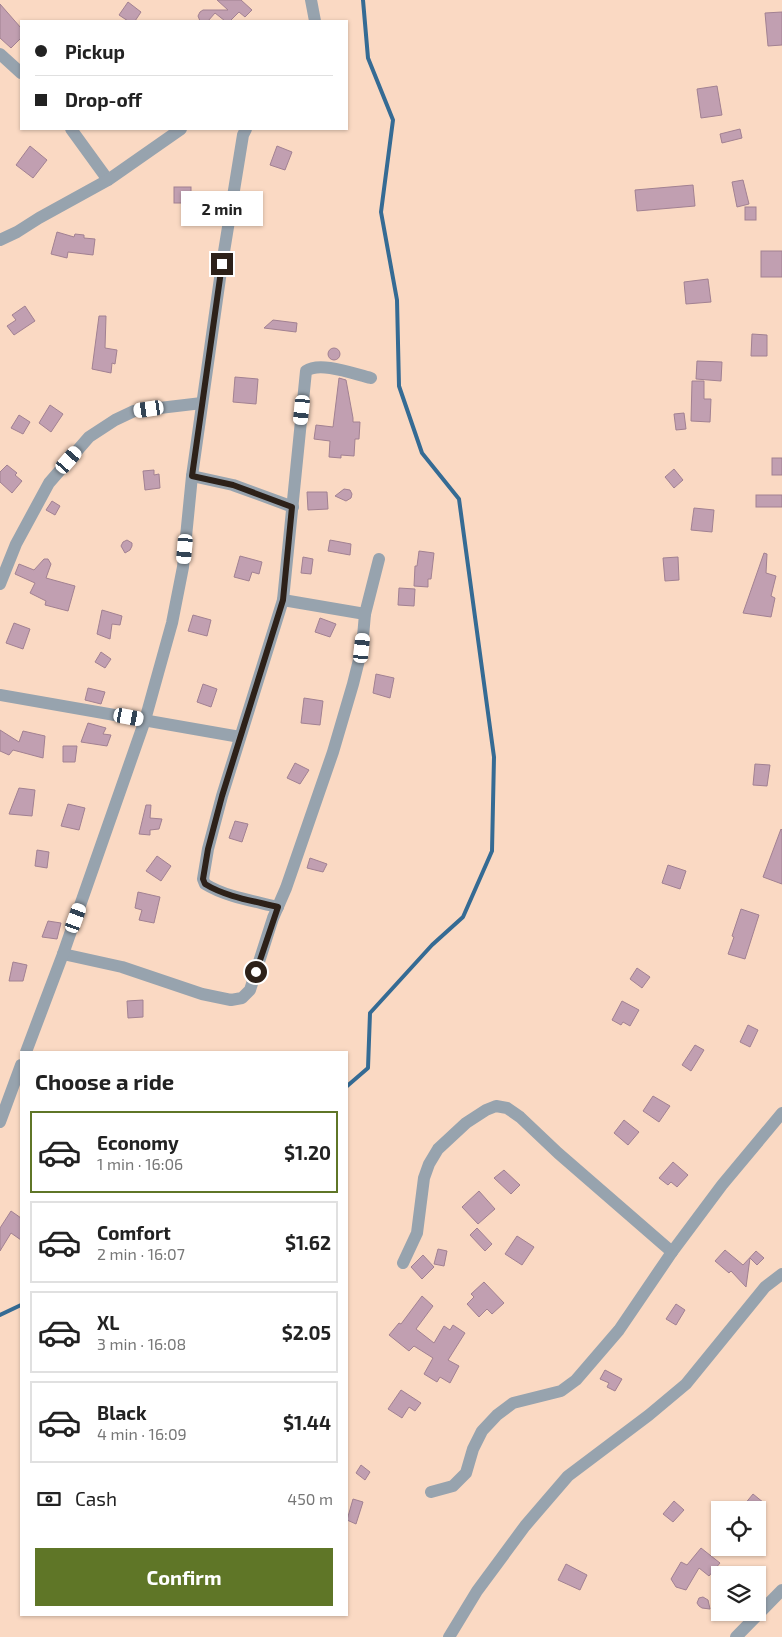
<!DOCTYPE html>
<html lang="en">
<head>
<meta charset="utf-8">
<style>
	:root { --surface:#fff; --page:#f2f2f2; --text:#222; --muted:#767676; --line:#e0e0e0; --accent:#5f7627 }
	body { margin:0; font-family:"Exo 2",sans-serif; background:var(--page); color:var(--text); height:100vh; display:flex; flex-direction:column; font-size:19px; white-space:nowrap }
	* { box-sizing:border-box; margin:0 }
	p { font-size:16px; color:var(--muted) }
	.icon { flex:none; width:28px; height:28px; fill:none; stroke:currentColor; stroke-width:2; stroke-linecap:round; stroke-linejoin:round }
	.map { position:relative; flex:1; overflow:hidden }
	.details { position:absolute; left:20px; top:1051px; width:328px; height:565px; display:flex; flex-direction:column; background:var(--surface); border-radius:0px; box-shadow:0 1px 4px #0004 }
	.details>* { flex:none }
	.top-card { position:absolute; left:20px; top:20px; width:328px; height:110px; border-radius:0px; box-shadow:0 1px 4px #0004; display:grid; align-content:center; height:110px; padding:0 15px; background:var(--surface) }
	.tools { position:absolute; left:711px; top:1501px; display:grid; gap:10px }
	.tools a { display:grid; place-items:center; width:55px; height:55px; border-radius:0px; background:var(--surface); box-shadow:0 1px 4px #0004; font-size:25px }
	.end { position:absolute; width:22px; height:22px; margin:-11px; border:6px solid #2d2119; background:#fff; box-shadow:0 0 0 2px #fff }
	.from { border-radius:50% }
	.bubble { position:absolute; height:35px; border-radius:0px; background:var(--surface); box-shadow:0 1px 4px #0004; font-size:16px; font-weight:700; line-height:35px; text-align:center }
	.car { position:absolute; width:15px; height:30px; margin:-15px -8px; border-radius:6px; box-shadow:0 0 4px 1px #0007; background:linear-gradient(#fff 24%,#345 0 40%,#fff 0 76%,#345 0 86%,#fff 0) }
	.top-card b { display:flex; align-items:center; gap:18px; height:48px; font-size:19px }
	.top-card b+b { border-top:1px solid var(--line) }
	.top-card i { width:12px; height:12px; background:var(--text) }
	ul { padding:0; list-style:none }
	li { display:flex; align-items:center; gap:15px; height:82px; margin:0 10px 8px; padding:0 5px; border:2px solid var(--line); border-radius:0px }
	li div { flex:1 }
	li b { display:block; font-size:19px }
	li em { font-style:normal; font-weight:700 }
	li.on { border-color:var(--accent) }
	li>.icon { width:45px; height:45px; stroke-width:1.5 }
	h2 { padding:0 15px; font-size:22px; line-height:60px }
	.pay { display:flex; align-items:center; gap:12px; height:55px; padding:0 15px; font-size:19px }
	.pay p { margin-inline-start:auto }
	.button { display:flex; gap:10px; margin-top:auto; padding:10px 15px }
	.button a { flex:1; height:58px; border-radius:0px; background:var(--accent); color:#fff; font-size:20px; font-weight:700; line-height:58px; text-align:center }
	.map>svg:first-child { display:block }
</style>
</head>
<body>
<div class="map">
<svg width="782" height="1637" viewBox="0 0 782 1637">
	<rect width="100%" height="100%" fill="#fad9c3"/>
	<g fill="none" stroke-linecap="round" stroke-linejoin="round">
		<g stroke="#356b94" stroke-width="4">
			<polyline points="346,1087 368,1068 370,1013 432,945 463,917 492,851 494,757 459,499 422,453 399,386 397,300 381,212 393,120 368,58 363,0"/>
			<polyline points="0,1315 21,1305"/>
		</g>
	</g>
	<g fill="#c19fb1" stroke="#a28192">
		<polygon points="217,0 241,0 252,10 245,17 239,12 230,21 225,21 215,13 208,21 200,21 198,16 200,12 203,10 228,10"/>
		<polygon points="128,2 141,12 135,21 128,21 119,15"/>
		<polygon points="0,4 21,28 21,38 11,48 0,38"/>
		<polygon points="782,12 782,45 768,46 765,13"/>
		<polygon points="717,86 722,115 701,118 697,89"/>
		<polygon points="740,129 742,138 722,143 720,134"/>
		<polygon points="30,146 47,160 33,178 16,165"/>
		<polygon points="277,146 292,152 285,170 270,165"/>
		<polygon points="743,180 749,204 737,207 732,182"/>
		<polygon points="693,185 695,206 637,211 635,190"/>
		<rect x="174" y="187" width="17" height="16"/>
		<rect x="745" y="207" width="11" height="13"/>
		<polygon points="57,232 74,237 75,234 84,235 84,238 95,239 93,255 68,252 67,258 51,254"/>
		<rect x="761" y="251" width="21" height="26"/>
		<polygon points="708,279 711,302 686,304 684,282"/>
		<polygon points="25,306 35,321 14,335 7,326 16,320 12,315"/>
		<polygon points="99,316 106,316 105,348 117,350 115,364 112,363 111,373 92,369"/>
		<polygon points="273,320 297,323 296,332 264,328"/>
		<polygon points="752,334 767,335 767,356 751,356"/>
		<circle cx="334" cy="354" r="6"/>
		<polygon points="697,361 722,362 721,381 696,379"/>
		<polygon points="235,377 258,379 256,404 233,402"/>
		<polygon points="339,378 346,380 353,418 353,422 360,422 359,439 355,439 354,456 341,455 341,458 329,457 330,441 314,439 316,425 333,427"/>
		<polygon points="692,381 704,381 704,399 711,399 710,422 691,421"/>
		<polygon points="50,405 63,414 51,432 39,423"/>
		<polygon points="684,413 686,429 676,430 674,414"/>
		<polygon points="19,415 30,422 23,434 11,428"/>
		<rect x="772" y="458" width="10" height="17"/>
		<polygon points="7,465 17,473 15,475 22,481 12,493 0,482 0,472"/>
		<polygon points="674,469 683,480 674,488 665,477"/>
		<polygon points="154,470 154,475 159,474 160,488 145,490 143,471"/>
		<polygon points="344,489 350,490 352,494 351,498 346,501 335,496"/>
		<polygon points="307,492 327,492 328,509 308,510"/>
		<rect x="756" y="495" width="26" height="12"/>
		<polygon points="52,501 60,506 55,515 46,510"/>
		<polygon points="694,508 714,510 712,532 691,530"/>
		<polygon points="127,540 132,543 132,546 130,550 125,553 121,546 123,542"/>
		<polygon points="330,540 351,544 350,555 328,551"/>
		<polygon points="419,551 434,553 431,579 428,579 428,587 414,586 415,566 417,566"/>
		<polygon points="764,553 767,554 766,573 776,576 771,596 775,598 771,617 743,613"/>
		<polygon points="240,556 262,562 259,574 252,572 249,581 234,577"/>
		<polygon points="303,557 313,559 311,574 301,573"/>
		<polygon points="678,557 679,580 665,581 663,558"/>
		<polygon points="44,559 48,559 51,564 46,578 75,586 68,611 45,605 46,601 30,593 35,583 15,574 19,564 34,570"/>
		<polygon points="399,588 415,589 414,606 398,605"/>
		<polygon points="102,610 122,616 120,625 112,624 110,639 97,634"/>
		<polygon points="193,615 211,620 207,636 188,631"/>
		<polygon points="320,618 336,624 330,637 315,632"/>
		<polygon points="14,623 30,629 23,649 6,643"/>
		<polygon points="101,652 111,659 105,668 95,662"/>
		<polygon points="376,674 394,678 390,698 373,693"/>
		<polygon points="203,684 217,689 211,707 197,702"/>
		<polygon points="88,688 105,692 101,704 85,700"/>
		<polygon points="304,698 323,701 320,725 301,723"/>
		<polygon points="88,723 106,728 103,734 111,735 107,746 81,742"/>
		<polygon points="0,730 19,742 23,731 45,736 43,758 13,750 9,755 0,751"/>
		<polygon points="63,746 77,746 75,762 63,762"/>
		<polygon points="295,763 309,770 300,784 287,778"/>
		<polygon points="755,764 770,765 767,786 753,785"/>
		<polygon points="19,788 35,790 32,816 9,814"/>
		<polygon points="68,804 85,808 79,830 61,826"/>
		<polygon points="146,805 151,805 150,818 162,819 159,829 150,830 150,835 139,834"/>
		<polygon points="235,821 248,824 242,842 229,838"/>
		<polygon points="781,829 782,830 782,884 763,877"/>
		<polygon points="37,850 49,852 47,868 35,866"/>
		<polygon points="157,856 171,866 161,881 146,871"/>
		<polygon points="310,858 327,864 323,872 307,868"/>
		<polygon points="668,865 686,871 680,889 662,883"/>
		<polygon points="138,892 160,897 154,923 139,920 142,910 135,908"/>
		<polygon points="741,909 759,915 745,959 728,954 734,937 732,936"/>
		<polygon points="48,921 61,923 57,939 42,937"/>
		<polygon points="13,962 27,965 23,981 9,981"/>
		<polygon points="637,968 650,977 642,988 630,979"/>
		<polygon points="143,1000 143,1017 128,1018 127,1001"/>
		<polygon points="622,1001 639,1010 630,1026 623,1022 621,1025 612,1020"/>
		<polygon points="748,1025 758,1030 750,1047 740,1042"/>
		<polygon points="695,1045 704,1050 691,1071 682,1065"/>
		<polygon points="653,1096 670,1106 659,1122 643,1111"/>
		<polygon points="624,1120 639,1132 628,1145 614,1133"/>
		<polygon points="673,1162 688,1175 677,1187 671,1182 668,1185 659,1178"/>
		<polygon points="504,1170 520,1185 511,1194 494,1178"/>
		<polygon points="479,1191 495,1209 478,1224 462,1207"/>
		<polygon points="11,1211 21,1218 21,1240 11,1233 0,1251 0,1228"/>
		<polygon points="477,1228 492,1244 485,1251 470,1235"/>
		<polygon points="517,1236 534,1247 522,1265 505,1254"/>
		<polygon points="438,1249 447,1251 444,1266 434,1264"/>
		<polygon points="725,1250 743,1265 756,1251 764,1258 757,1265 750,1258 746,1287 731,1271 729,1273 715,1261"/>
		<polygon points="423,1255 434,1267 422,1279 411,1267"/>
		<polygon points="484,1282 504,1303 492,1314 487,1309 479,1317 467,1304 474,1297 471,1294"/>
		<polygon points="422,1296 433,1306 416,1329 434,1343 444,1326 450,1330 453,1325 465,1333 448,1360 459,1366 450,1383 440,1377 437,1382 424,1374 433,1358 414,1346 409,1351 389,1335 399,1323 401,1324"/>
		<polygon points="676,1304 685,1310 676,1325 666,1319"/>
		<polygon points="605,1370 622,1379 615,1391 607,1387 609,1383 600,1379"/>
		<polygon points="401,1390 421,1403 415,1411 409,1407 402,1418 388,1409"/>
		<polygon points="361,1465 370,1472 365,1480 356,1473"/>
		<polygon points="753,1494 764,1503 759,1510 740,1510"/>
		<polygon points="353,1499 363,1502 356,1524 347,1520"/>
		<polygon points="674,1501 684,1510 673,1522 663,1514"/>
		<polygon points="701,1548 720,1563 709,1576 699,1568 686,1590 676,1587 671,1579 681,1562 687,1565"/>
		<polygon points="566,1564 587,1575 580,1590 558,1580"/>
		<polygon points="703,1597 708,1600 710,1609 702,1608 699,1606 697,1603 699,1598"/>
	</g>
	<g fill="none" stroke-linecap="round" stroke-linejoin="round">
		<g stroke="#97a3ae" stroke-width="12">
			<polyline points="311,0 315,21"/>
			<polyline points="0,54 21,73"/>
			<polyline points="71,129 108,180"/>
			<polyline points="0,240 17,232 39,218 108,180 181,129"/>
			<polyline points="192,476 233,485 293,507"/>
			<polyline points="0,584 16,544 49,483 89,437 115,420 134,411 202,403"/>
			<polyline points="283,600 365,614"/>
			<polyline points="0,695 240,737"/>
			<path d="M278 907C254 901 226 897 205 884L203 879 208 849 222 796 283 600 306 371C320 361 354 374 371 378"/>
			<polyline points="63,954 122,967 202,994 231,1000 242,998 250,990 273,918 286,888 333,752 353,684 362,648 365,614 379,559"/>
			<polyline points="26,1052 63,954 145,720 172,623 183,567 192,476 222,264 243,135 246,129"/>
			<polyline points="0,1122 21,1065"/>
			<polyline points="403,1263 417,1233 424,1178 429,1164 438,1149 466,1123 486,1110 496,1106 507,1108 520,1117 558,1153 672,1252"/>
			<polyline points="431,1492 453,1486 466,1473 473,1449 482,1431 497,1415 513,1403 561,1391 576,1380 619,1330 672,1252 722,1185 782,1113"/>
			<polyline points="449,1637 477,1591 525,1526 568,1476 649,1415 686,1384 765,1287 782,1274"/>
			<polyline points="736,1637 782,1590"/>
		</g>
	</g>
	<g fill="none" stroke-linecap="round" stroke-linejoin="round">
		<path stroke="#2d2119" stroke-width="6" d="M222 264 192 476 233 485 292 507 283 600 222 796 208 849 203 879 205 884C226 897 254 901 278 907L256 972"/>
	</g>
</svg>
<div class="tools">
<a><svg class="icon" aria-label="locate" viewBox="0 0 24 24"><circle cx="12" cy="12" r="6"/><path d="M12 2v4M12 18v4M2 12h4M18 12h4"/></svg></a>
<a><svg class="icon" aria-label="layers" viewBox="0 0 24 24"><path d="M12 4l9 5-9 5-9-5zM3 14l9 5 9-5"/></svg></a>
</div>
<i class="end from" style="left:256px;top:972px"></i>
<i class="end" style="left:222px;top:264px"></i>
<div class="bubble" style="left:181px;top:191px;width:82px">2 min</div>
<i class="car" style="left:149px;top:409px;rotate:262deg"></i>
<i class="car" style="left:302px;top:410px;rotate:186deg"></i>
<i class="car" style="left:69px;top:460px;rotate:41deg"></i>
<i class="car" style="left:185px;top:549px;rotate:185deg"></i>
<i class="car" style="left:362px;top:648px;rotate:6deg"></i>
<i class="car" style="left:129px;top:717px;rotate:100deg"></i>
<i class="car" style="left:76px;top:918px;rotate:20deg"></i>
<div class="top-card">
<b><i class="from"></i>Pickup</b>
<b><i></i>Drop-off</b>
</div>
<section class="details">
<h2>Choose a ride</h2>
<ul>
<li class="on"><svg class="icon" aria-label="car" viewBox="0 0 24 24"><path d="M5 17H2v-5l4-1 3-4h7l3 4 3 1v5h-3M9 17h6M6 11h13"/><circle cx="7" cy="17" r="2"/><circle cx="17" cy="17" r="2"/></svg><div><b>Economy</b><p>1 min · 16:06</p></div><em>$1.20</em></li>
<li><svg class="icon" aria-label="car" viewBox="0 0 24 24"><path d="M5 17H2v-5l4-1 3-4h7l3 4 3 1v5h-3M9 17h6M6 11h13"/><circle cx="7" cy="17" r="2"/><circle cx="17" cy="17" r="2"/></svg><div><b>Comfort</b><p>2 min · 16:07</p></div><em>$1.62</em></li>
<li><svg class="icon" aria-label="car" viewBox="0 0 24 24"><path d="M5 17H2v-5l4-1 3-4h7l3 4 3 1v5h-3M9 17h6M6 11h13"/><circle cx="7" cy="17" r="2"/><circle cx="17" cy="17" r="2"/></svg><div><b>XL</b><p>3 min · 16:08</p></div><em>$2.05</em></li>
<li><svg class="icon" aria-label="car" viewBox="0 0 24 24"><path d="M5 17H2v-5l4-1 3-4h7l3 4 3 1v5h-3M9 17h6M6 11h13"/><circle cx="7" cy="17" r="2"/><circle cx="17" cy="17" r="2"/></svg><div><b>Black</b><p>4 min · 16:09</p></div><em>$1.44</em></li>
</ul>
<div class="pay"><svg class="icon" aria-label="cash" viewBox="0 0 24 24"><path d="M3 7h18v10H3z"/><circle cx="12" cy="12" r="2"/></svg>Cash<p>450 m</p></div>
<div class="button"><a>Confirm</a></div>
</section>
</div>
</body>
</html>
